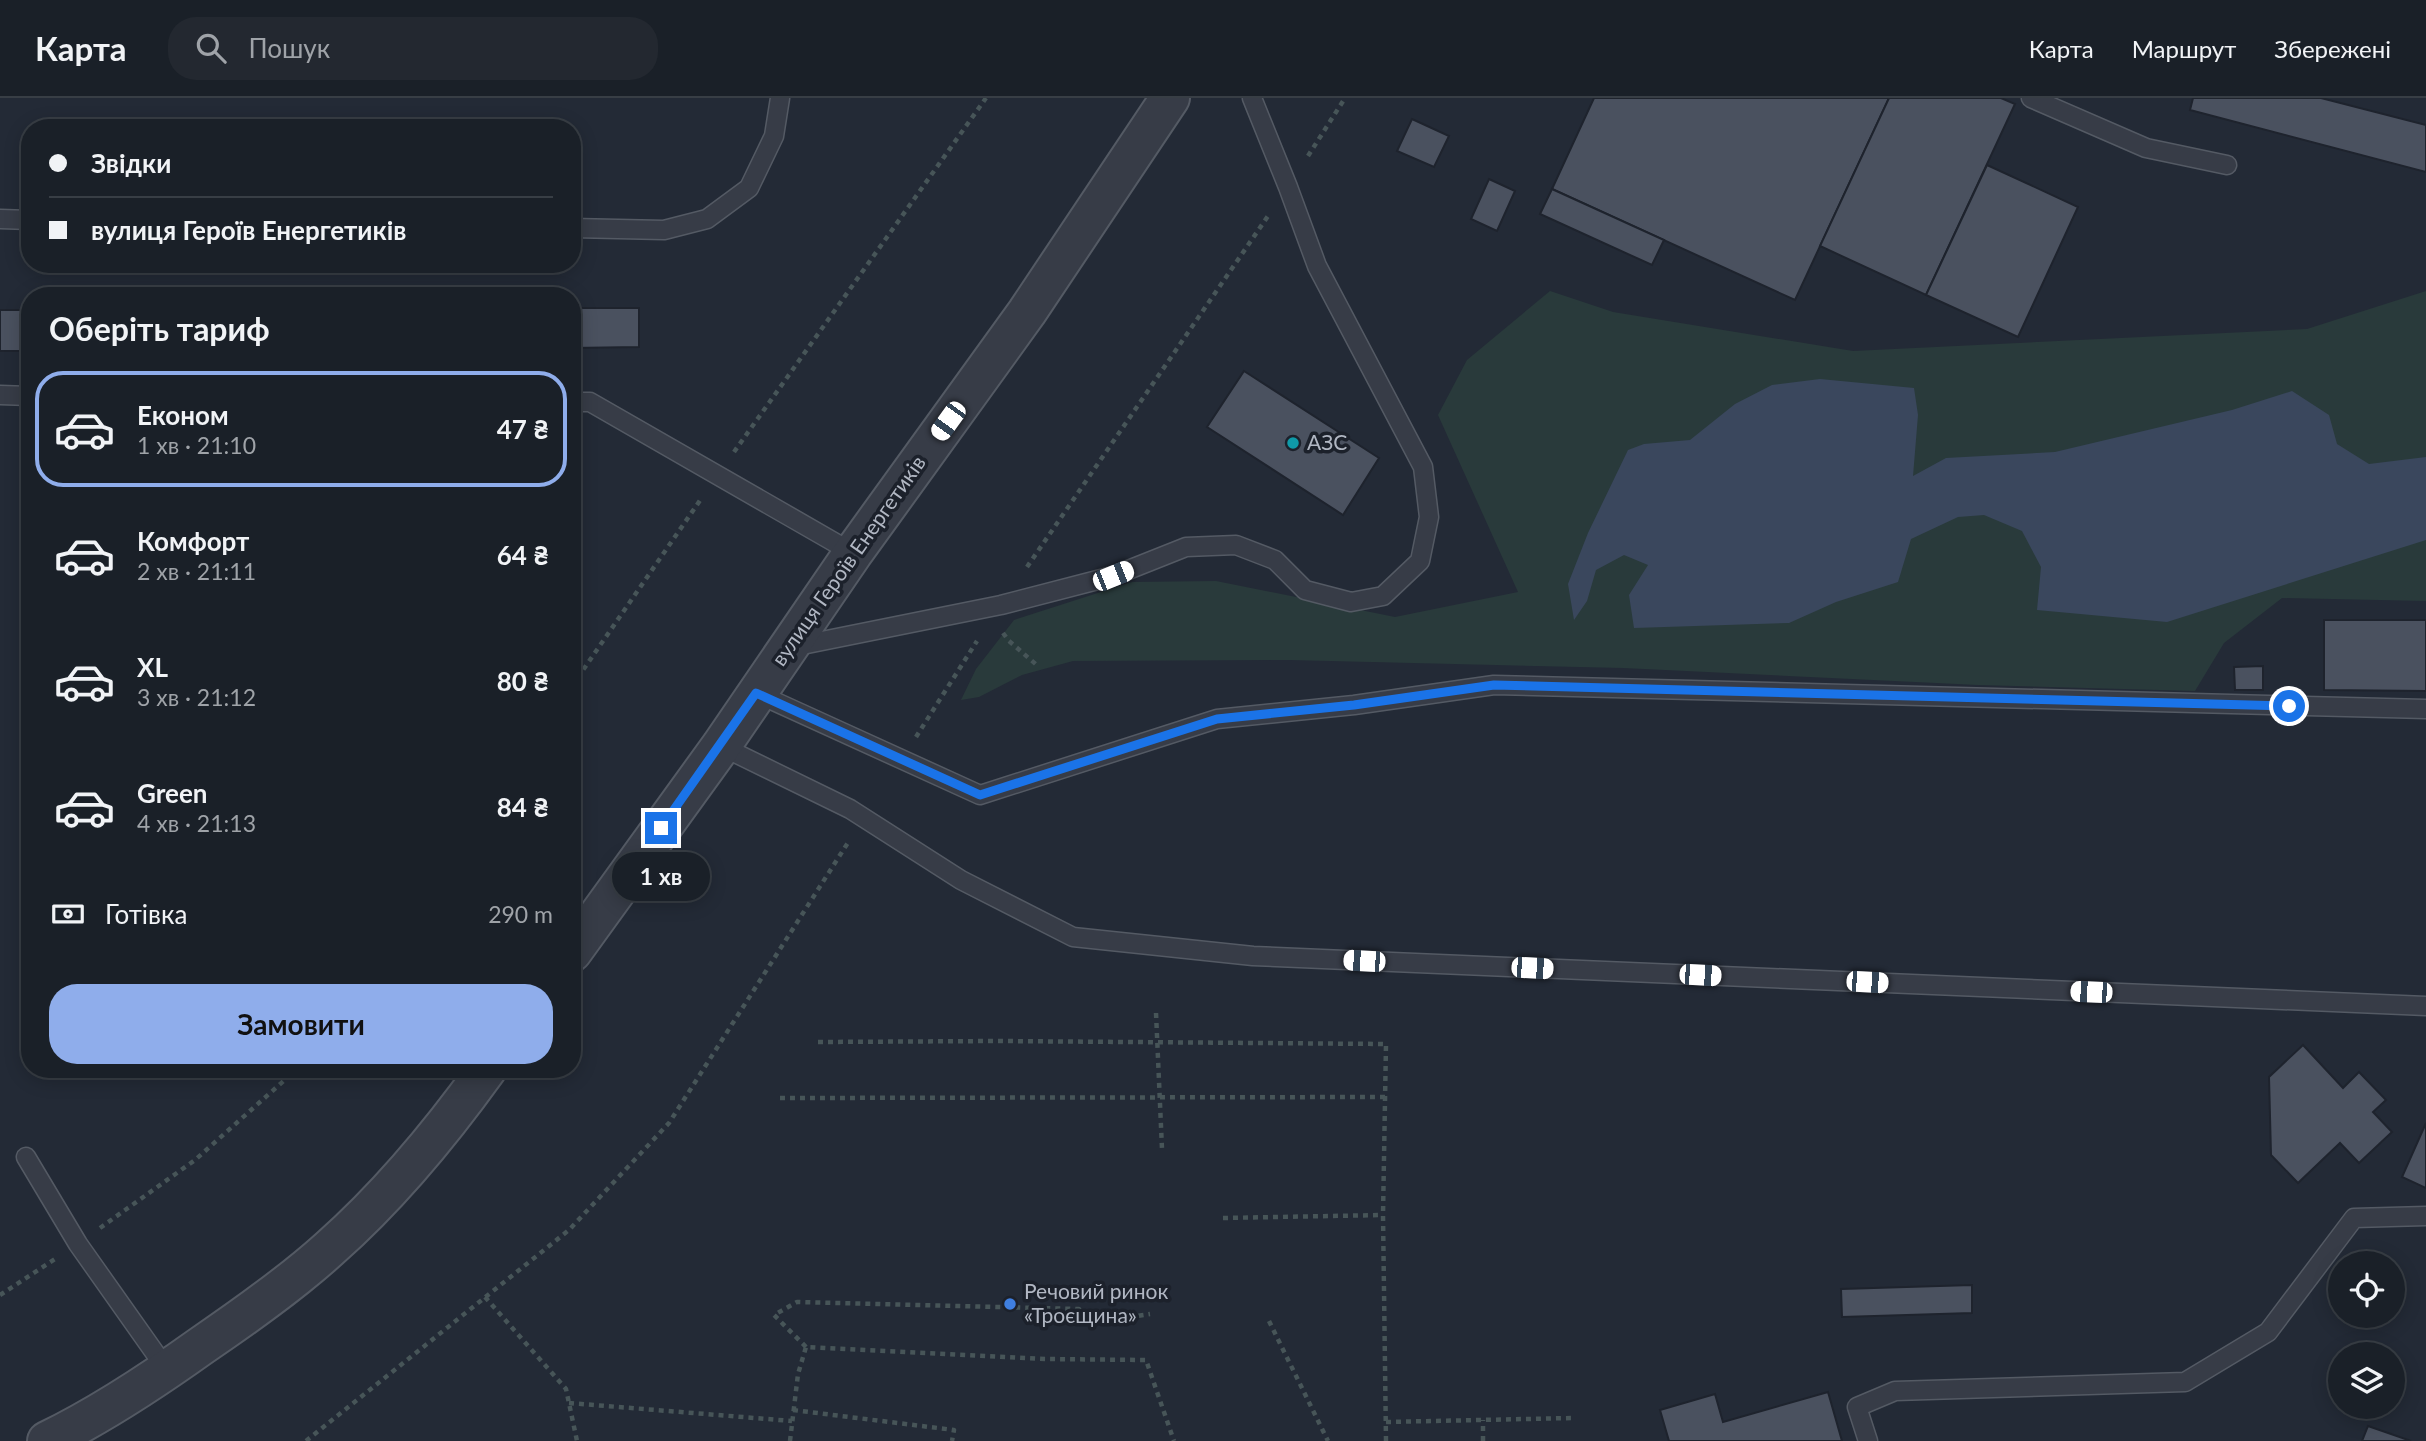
<!DOCTYPE html>
<html lang="uk">
<head>
<meta charset="utf-8">
<style>
	:root { --surface:#1a2028; --page:#232830; --text:#f1f3f6; --muted:#9fa3a8; --line:#383e45; --accent:#8fadeb }
	body { margin:0; font-family:Lato,sans-serif; background:var(--page); color:var(--text); height:100vh; display:flex; flex-direction:column; font-size:26px; white-space:nowrap }
	* { box-sizing:border-box; margin:0 }
	p { font-size:23px; color:var(--muted) }
	.icon { flex:none; width:38px; height:38px; fill:none; stroke:currentColor; stroke-width:2; stroke-linecap:round; stroke-linejoin:round }
	.map { position:relative; flex:1; overflow:hidden }
	.details { position:absolute; left:21px; top:189px; width:560px; height:791px; display:flex; flex-direction:column; background:var(--surface); border-radius:28px; box-shadow:0 4px 18px #0003,0 0 0 2px var(--line) }
	.details>* { flex:none }
	.top-card { position:absolute; left:21px; top:21px; width:560px; height:154px; border-radius:28px; box-shadow:0 4px 18px #0003,0 0 0 2px var(--line); display:grid; align-content:center; height:154px; padding:0 28px; background:var(--surface) }
	.tools { position:absolute; left:2328px; top:1153px; display:grid; gap:14px }
	.tools a { display:grid; place-items:center; width:77px; height:77px; border-radius:50%; background:var(--surface); box-shadow:0 4px 18px #0003,0 0 0 2px var(--line); font-size:35px }
	.end { position:absolute; width:32px; height:32px; margin:-16px; border:9px solid #1a73e8; background:#fff; box-shadow:0 0 0 4px #fff }
	.from { border-radius:50% }
	.bubble { position:absolute; height:49px; border-radius:24px; background:var(--surface); box-shadow:0 4px 18px #0003,0 0 0 2px var(--line); font-size:23px; font-weight:700; line-height:49px; text-align:center }
	.car { position:absolute; width:21px; height:42px; margin:-21px -10px; border-radius:9px; box-shadow:0 0 5px 2px #0007; background:linear-gradient(#fff 24%,#345 0 40%,#fff 0 76%,#345 0 86%,#fff 0) }
	.top-card b { display:flex; align-items:center; gap:24px; height:66px; font-size:26px }
	.top-card b+b { border-top:2px solid var(--line) }
	.top-card i { width:18px; height:18px; background:var(--text) }
	ul { padding:0; list-style:none }
	li { display:flex; align-items:center; gap:21px; height:116px; margin:0 14px 10px; padding:0 14px; border:4px solid transparent; border-radius:28px }
	li div { flex:1 }
	li b { display:block; font-size:26px }
	li em { font-style:normal; font-weight:700 }
	li.selected { border-color:var(--accent) }
	li>.icon { width:63px; height:63px; stroke-width:1.5 }
	h2 { padding:0 28px; font-size:32px; line-height:84px }
	.pay { display:flex; align-items:center; gap:18px; height:77px; padding:0 28px; font-size:26px }
	.pay p { margin-inline-start:auto }
	.cta { display:flex; gap:14px; margin-top:auto; padding:14px 28px }
	.cta a { flex:1; height:80px; border-radius:28px; background:var(--accent); color:#111; font-size:28px; font-weight:700; line-height:80px; text-align:center }
	header { display:flex; align-items:center; gap:42px; box-sizing:border-box; height:98px; padding:0 35px; background:var(--surface); border-bottom:2px solid var(--line) }
	header strong { font-size:33px }
	nav { display:flex; gap:38px; margin-inline-start:auto; font-size:24px }
	.search { width:490px; height:63px; background:var(--page); display:flex; align-items:center; gap:18px; box-sizing:border-box; padding:0 24px; border-radius:28px; color:var(--muted); font-size:26px }
	.map>svg:first-child { display:block }
</style>
</head>
<body>
<header>
<strong>Карта</strong>
<div class="search"><svg class="icon" aria-label="search" viewBox="0 0 24 24"><circle cx="10" cy="10" r="6"/><path d="M15 15l6 6"/></svg>Пошук</div>
<nav><a>Карта</a><a>Маршрут</a><a>Збережені</a></nav>
</header>
<div class="map">
<svg width="2426" height="1343" viewBox="0 0 2426 1343">
	<rect width="100%" height="100%" fill="#232a36"/>
	<polygon fill="#293a3b" points="1550,193 1613,214 1853,253 2307,231 2426,193 2426,503 2282,500 2224,545 2195,593 1978,587 1623,570 1289,562 1073,563 1022,577 979,599 961,602 976,571 1014,522 1132,484 1216,483 1395,519 1518,494 1438,317 1467,262"/>
	<polygon fill="#3a475d" points="1820,281 1914,290 1918,317 1913,378 1946,360 2055,354 2232,312 2292,293 2329,317 2337,346 2369,366 2426,359 2426,442 2167,524 2037,512 2041,469 2022,433 1984,417 1958,419 1911,441 1898,484 1836,504 1789,525 1634,530 1629,497 1648,467 1624,457 1596,472 1587,503 1574,522 1568,486 1588,435 1628,352 1644,346 1690,342 1735,306 1772,287"/>
	<g fill="#4a515f" stroke="#1e232d" stroke-width="2">
		<polygon points="1594,0 1889,0 1795,202 1552,91"/>
		<polygon points="1889,0 2001,0 2015,6 1926,197 1820,148"/>
		<polygon points="2193,0 2321,0 2426,27 2426,74 2190,12"/>
		<polygon points="1412,21 1449,38 1434,69 1397,53"/>
		<polygon points="1987,67 2078,109 2018,239 1926,197"/>
		<polygon points="1489,81 1515,93 1497,133 1471,121"/>
		<polygon points="1552,91 1664,142 1652,167 1540,116"/>
		<polygon points="572,210 639,210 639,249 572,250"/>
		<rect x="0" y="212" width="30" height="41"/>
		<polygon points="1244,273 1379,360 1343,417 1207,329"/>
		<polygon points="2324,522 2426,522 2426,593 2324,592"/>
		<polygon points="2263,568 2263,592 2235,592 2234,569"/>
		<polygon points="2303,947 2343,990 2359,974 2386,1002 2373,1014 2392,1034 2359,1065 2340,1045 2298,1085 2271,1057 2269,979"/>
		<polygon points="2426,1025 2426,1090 2402,1079"/>
		<polygon points="1972,1187 1972,1215 1842,1219 1841,1191"/>
		<polygon points="1828,1294 1842,1343 1669,1343 1660,1312 1715,1296 1723,1324"/>
		<polygon points="2368,1328 2411,1343 2362,1343"/>
	</g>
	<g fill="none" stroke-linecap="round" stroke-linejoin="round">
		<defs>
			<g id="service">
				<polyline points="2031,0 2146,50 2227,67"/>
				<polyline points="0,121 30,122"/>
				<polyline points="572,130 664,132 707,121 749,90 774,38 780,0"/>
				<polyline points="0,297 30,298"/>
				<polyline points="572,304 590,304 853,455"/>
				<polyline points="792,549 1001,507 1113,478 1186,449 1236,447 1275,462 1305,492 1351,504 1383,498 1420,463 1429,419 1423,369 1317,168 1288,89 1252,0"/>
				<polyline points="756,595 980,697 1217,621 1354,607 1494,587 2426,611"/>
				<polyline points="721,648 850,711 961,782 1073,839 1253,858 2426,908"/>
				<polyline points="26,1059 78,1146 167,1272"/>
				<polyline points="1868,1343 1857,1309 1895,1293 2185,1284 2268,1234 2354,1120 2426,1118"/>
			</g>
			<g id="tertiary">
				<polyline points="572,854 721,648 853,455 1027,214 1170,0"/>
				<path d="M47 1343C101 1317 152 1283 201 1248 245 1218 289 1187 329 1151 388 1099 441 1035 487 971"/>
			</g>
		</defs>
		<use href="#service" stroke="#545a64" stroke-width="21"/>
		<use href="#tertiary" stroke="#545a64" stroke-width="42"/>
		<g stroke="#475558" stroke-width="4.5" stroke-dasharray="5 5" stroke-linecap="butt">
			<polyline points="1308,58 1345,0"/>
			<polyline points="734,354 986,0"/>
			<polyline points="1027,469 1268,118"/>
			<polyline points="1003,535 1009,543 1039,569"/>
			<polyline points="572,588 701,401"/>
			<polyline points="916,639 977,543"/>
			<polyline points="1156,915 1162,1051"/>
			<polyline points="818,944 999,943 1386,946 1383,1117 1386,1343"/>
			<polyline points="780,1000 1385,999"/>
			<polyline points="1223,1120 1383,1117"/>
			<polyline points="100,1130 195,1062 297,971"/>
			<polyline points="0,1197 55,1161"/>
			<polyline points="485,1199 566,1291 577,1343"/>
			<polyline points="1269,1223 1328,1343"/>
			<polyline points="806,1249 774,1217 797,1204 1079,1211 1092,1225 1150,1216"/>
			<polyline points="569,1305 792,1323"/>
			<polyline points="793,1312 954,1332 952,1343"/>
			<polyline points="1386,1324 1572,1320"/>
			<polyline points="306,1343 569,1132 669,1025 849,743"/>
			<polyline points="790,1343 798,1276 806,1249 1045,1261 1146,1262 1174,1343"/>
			<polyline points="1483,1343 1483,1322"/>
		</g>
		<use href="#service" stroke="#373c47" stroke-width="18"/>
		<use href="#tertiary" stroke="#373c47" stroke-width="38"/>
	</g>
	<g fill="none" stroke-linecap="round" stroke-linejoin="round">
		<polyline stroke="#1a73e8" stroke-width="9" points="661,730 756,595 980,697 1217,621 1354,607 1494,587 2289,608"/>
	</g>
	<circle fill="#0f9aa8" stroke="#1c212b" stroke-width="2.5" cx="1293" cy="345" r="7"/>
	<circle fill="#3f7fe0" stroke="#1c212b" stroke-width="2.5" cx="1010" cy="1206" r="7"/>
	<g text-anchor="middle" stroke-width="7" stroke-linejoin="round" paint-order="stroke">
		<g font-size="21" fill="#b1b7c3" stroke="#1c212b" text-anchor="start">
			<text x="1307" y="352">АЗС</text>
			<text x="1024" y="1201">Речовий ринок<tspan x="1024" dy="24">«Троєщина»</tspan></text>
		</g>
		<g font-size="21" fill="#b1b7c3" stroke="#1c212b">
			<text transform="translate(849 463) rotate(-55)" y="7">вулиця Героїв Енергетиків</text>
		</g>
	</g>
</svg>
<div class="tools">
<a><svg class="icon" aria-label="locate" viewBox="0 0 24 24"><circle cx="12" cy="12" r="6"/><path d="M12 2v4M12 18v4M2 12h4M18 12h4"/></svg></a>
<a><svg class="icon" aria-label="layers" viewBox="0 0 24 24"><path d="M12 4l9 5-9 5-9-5zM3 14l9 5 9-5"/></svg></a>
</div>
<i class="end from" style="left:2289px;top:608px"></i>
<i class="end" style="left:661px;top:730px"></i>
<div class="bubble" style="left:612px;top:754px;width:98px">1 хв</div>
<i class="car" style="left:948px;top:323px;rotate:216deg"></i>
<i class="car" style="left:1113px;top:478px;rotate:68deg"></i>
<i class="car" style="left:1364px;top:863px;rotate:273deg"></i>
<i class="car" style="left:1532px;top:870px;rotate:93deg"></i>
<i class="car" style="left:1700px;top:877px;rotate:93deg"></i>
<i class="car" style="left:1867px;top:884px;rotate:93deg"></i>
<i class="car" style="left:2091px;top:894px;rotate:272deg"></i>
<div class="top-card">
<b><i class="from"></i>Звідки</b>
<b><i></i>вулиця Героїв Енергетиків</b>
</div>
<section class="details">
<h2>Оберіть тариф</h2>
<ul>
<li class="selected"><svg class="icon" aria-label="car" viewBox="0 0 24 24"><path d="M5 17H2v-5l4-1 3-4h7l3 4 3 1v5h-3M9 17h6M6 11h13"/><circle cx="7" cy="17" r="2"/><circle cx="17" cy="17" r="2"/></svg><div><b>Економ</b><p>1 хв · 21:10</p></div><em>47 ₴</em></li>
<li><svg class="icon" aria-label="car" viewBox="0 0 24 24"><path d="M5 17H2v-5l4-1 3-4h7l3 4 3 1v5h-3M9 17h6M6 11h13"/><circle cx="7" cy="17" r="2"/><circle cx="17" cy="17" r="2"/></svg><div><b>Комфорт</b><p>2 хв · 21:11</p></div><em>64 ₴</em></li>
<li><svg class="icon" aria-label="car" viewBox="0 0 24 24"><path d="M5 17H2v-5l4-1 3-4h7l3 4 3 1v5h-3M9 17h6M6 11h13"/><circle cx="7" cy="17" r="2"/><circle cx="17" cy="17" r="2"/></svg><div><b>XL</b><p>3 хв · 21:12</p></div><em>80 ₴</em></li>
<li><svg class="icon" aria-label="car" viewBox="0 0 24 24"><path d="M5 17H2v-5l4-1 3-4h7l3 4 3 1v5h-3M9 17h6M6 11h13"/><circle cx="7" cy="17" r="2"/><circle cx="17" cy="17" r="2"/></svg><div><b>Green</b><p>4 хв · 21:13</p></div><em>84 ₴</em></li>
</ul>
<div class="pay"><svg class="icon" aria-label="cash" viewBox="0 0 24 24"><path d="M3 7h18v10H3z"/><circle cx="12" cy="12" r="2"/></svg>Готівка<p>290 m</p></div>
<div class="cta"><a>Замовити</a></div>
</section>
</div>
</body>
</html>
